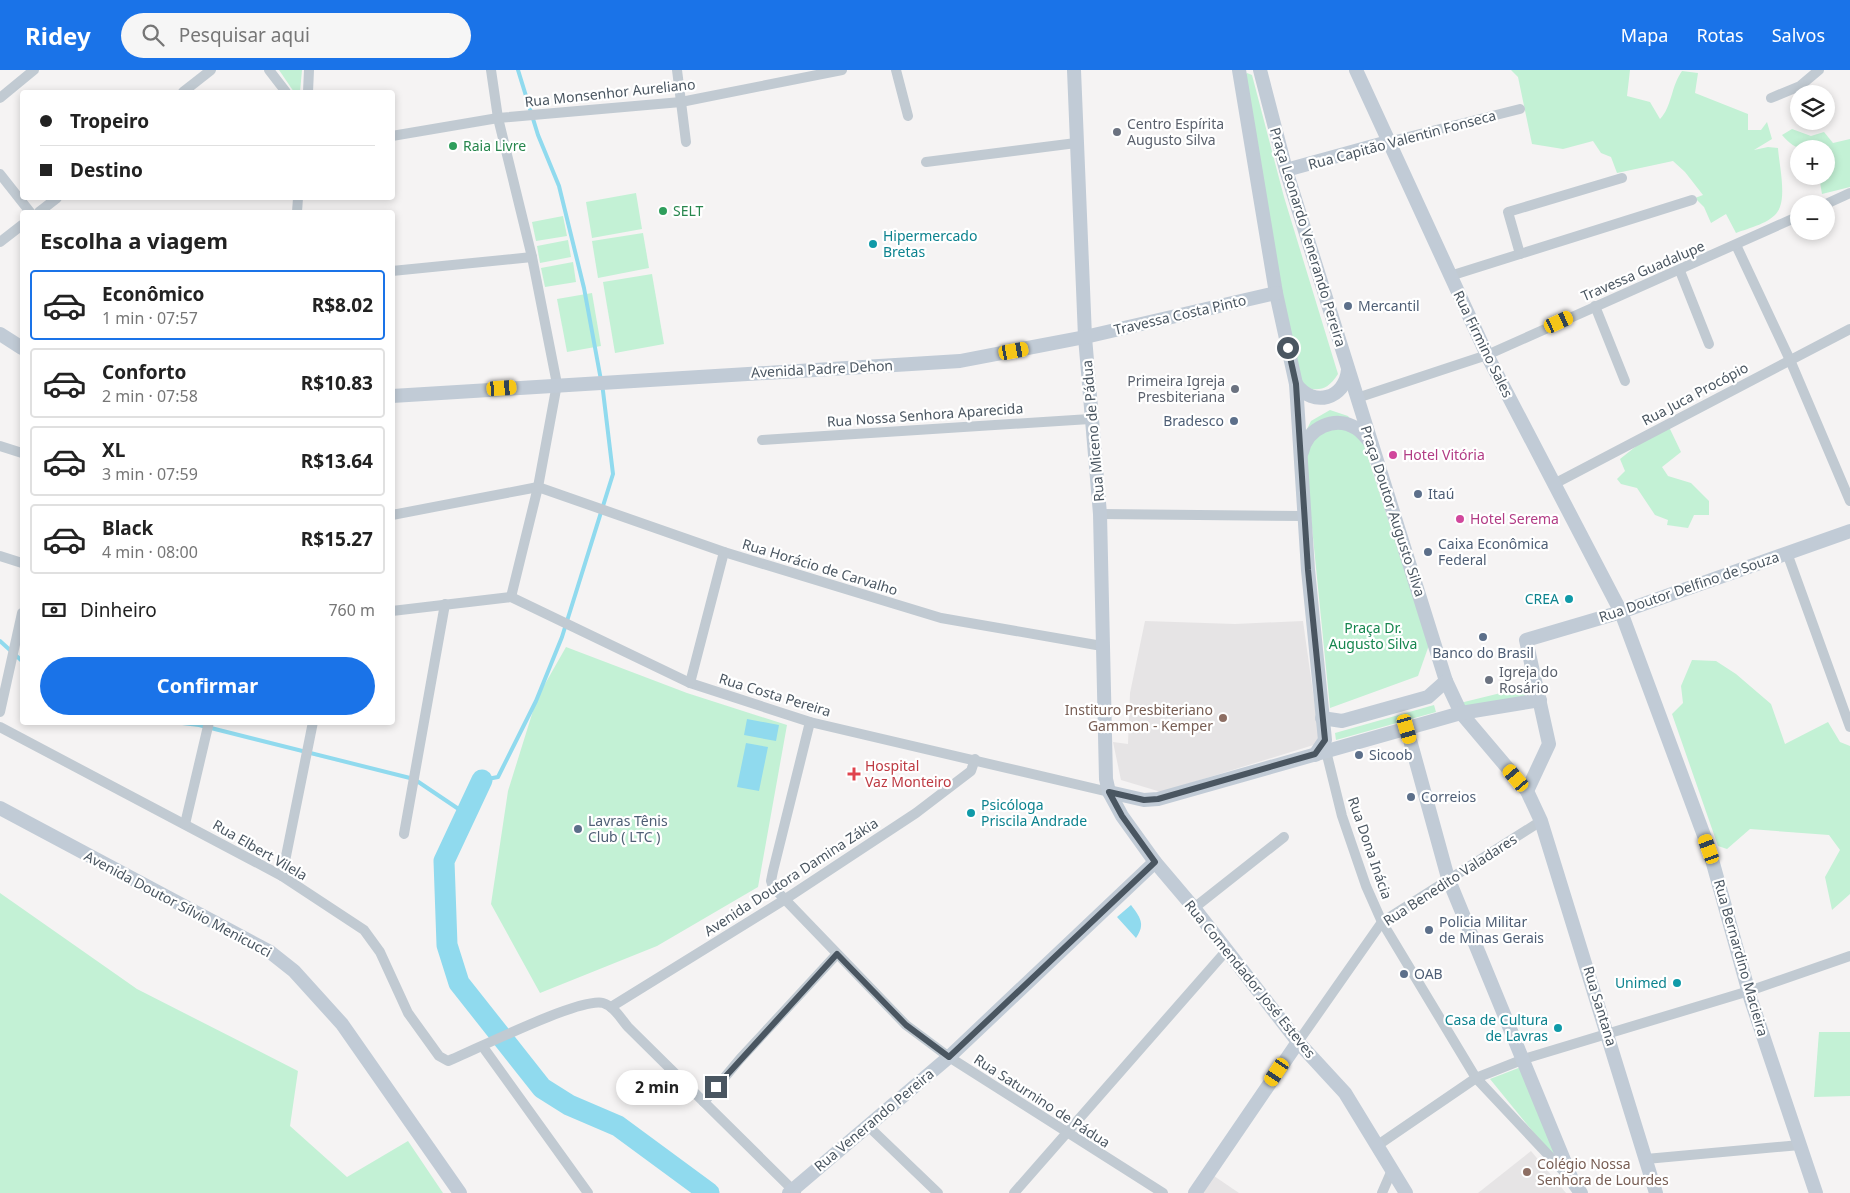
<!DOCTYPE html>
<html lang="pt">
<head>
<meta charset="utf-8">
<style>
	:root { --surface:#fff; --page:#f6f6f6; --text:#222; --muted:#767676; --line:#e0e0e0; --accent:#1a73e8 }
	body { margin:0; font-family:"Noto Sans",sans-serif; background:var(--page); color:var(--text); height:100vh; display:flex; flex-direction:column; font-size:19px; white-space:nowrap }
	* { box-sizing:border-box; margin:0 }
	p { font-size:16px; color:var(--muted) }
	.icon { flex:none; width:28px; height:28px; fill:none; stroke:currentColor; stroke-width:2; stroke-linecap:round; stroke-linejoin:round }
	.map { position:relative; flex:1; overflow:hidden }
	.side { position:absolute; left:20px; top:140px; width:375px; height:515px; display:flex; flex-direction:column; background:var(--surface); border-radius:5px; box-shadow:0 2px 8px #0003 }
	.side>* { flex:none }
	.banner { position:absolute; left:20px; top:20px; width:375px; height:110px; border-radius:5px; box-shadow:0 2px 8px #0003; display:grid; align-content:center; height:110px; padding:0 20px; background:var(--surface) }
	.controls { position:absolute; left:1790px; top:15px; display:grid; gap:10px }
	.controls a { display:grid; place-items:center; width:45px; height:45px; border-radius:50%; background:var(--surface); box-shadow:0 2px 8px #0003; font-size:25px }
	.end { position:absolute; width:22px; height:22px; margin:-11px; border:6px solid #4a5661; background:#fff; box-shadow:0 0 0 2px #fff }
	.from { border-radius:50% }
	.bubble { position:absolute; height:35px; border-radius:18px; background:var(--surface); box-shadow:0 2px 8px #0003; font-size:16px; font-weight:700; line-height:35px; text-align:center }
	.car { position:absolute; width:15px; height:30px; margin:-15px -8px; border-radius:6px; box-shadow:0 0 4px 1px #0007; background:linear-gradient(#f5c518 24%,#345 0 40%,#f5c518 0 76%,#345 0 86%,#f5c518 0) }
	.banner b { display:flex; align-items:center; gap:18px; height:48px; font-size:19px }
	.banner b+b { border-top:1px solid var(--line) }
	.banner i { width:12px; height:12px; background:var(--text) }
	ul { padding:0; list-style:none }
	li { display:flex; align-items:center; gap:15px; height:70px; margin:0 10px 8px; padding:0 10px; border:2px solid var(--line); border-radius:5px }
	li div { flex:1 }
	li b { display:block; font-size:19px }
	li em { font-style:normal; font-weight:700 }
	li.selected { border-color:var(--accent) }
	li>.icon { width:45px; height:45px; stroke-width:1.5 }
	h2 { padding:0 20px; font-size:22px; line-height:60px }
	.pay { display:flex; align-items:center; gap:12px; height:55px; padding:0 20px; font-size:19px }
	.pay p { margin-inline-start:auto }
	.primary-button { display:flex; gap:10px; margin-top:auto; padding:10px 20px }
	.primary-button a { flex:1; height:58px; border-radius:30px; background:var(--accent); color:#fff; font-size:20px; font-weight:700; line-height:58px; text-align:center }
	header { display:flex; align-items:center; gap:30px; box-sizing:border-box; height:70px; padding:0 25px; background:var(--accent); color:#fff }
	header strong { font-size:24px }
	nav { display:flex; gap:28px; margin-inline-start:auto; font-size:18px }
	.search { width:350px; height:45px; background:var(--page); display:flex; align-items:center; gap:12px; box-sizing:border-box; padding:0 18px; border-radius:28px; color:var(--muted); font-size:19px }
	.map>svg:first-child { display:block }
</style>
</head>
<body>
<header>
<strong>Ridey</strong>
<div class="search"><svg class="icon" aria-label="search" viewBox="0 0 24 24"><circle cx="10" cy="10" r="6"/><path d="M15 15l6 6"/></svg>Pesquisar aqui</div>
<nav><a>Mapa</a><a>Rotas</a><a>Salvos</a></nav>
</header>
<div class="map">
<svg width="1850" height="1123" viewBox="0 0 1850 1123">
	<rect width="100%" height="100%" fill="#f5f3f3"/>
	<g fill="#e6e4e5">
		<polygon points="1145,551 1235,554 1303,551 1320,673 1161,722 1121,710 1113,672 1128,674 1130,623"/>
		<polygon points="1531,1081 1566,1123 1478,1123"/>
		<polygon points="1214,1106 1239,1123 1202,1123"/>
	</g>
	<g fill="#c3f1d5">
		<polygon points="279,0 302,0 300,22 294,22"/>
		<path d="M1511 0H1630L1627 26 1650 32 1660 49C1672 37 1671 16 1682 1L1698 3 1695 23 1748 44V60H1761L1767 52 1772 69 1754 80 1768 77 1778 78C1779 94 1787 127 1778 141 1771 153 1749 158 1736 163L1726 144 1711 153 1704 137 1695 128 1703 125 1685 102 1673 91 1617 103 1611 87 1601 83 1593 71 1563 79 1532 74 1518 7Z"/>
		<path d="M1247 3 1252 5 1284 127 1338 304C1327 321 1319 321 1301 317L1270 158 1245 5Z"/>
		<path d="M1792 59 1811 66 1824 62 1833 73 1850 69V117L1822 124 1819 106H1826V79C1803 79 1798 83 1782 65Z"/>
		<polygon points="636,123 642,159 592,168 586,132"/>
		<polygon points="563,146 567,166 536,171 532,152"/>
		<polygon points="643,163 649,198 598,208 592,171"/>
		<polygon points="568,170 571,187 540,193 537,176"/>
		<polygon points="573,192 576,212 545,217 541,198"/>
		<polygon points="652,204 664,274 615,283 603,212"/>
		<polygon points="592,223 601,276 567,282 557,229"/>
		<polygon points="1330,340 1348,346 1360,363 1429,575 1418,606 1330,638 1303,367 1311,351"/>
		<polygon points="1669,357 1681,382 1662,397 1668,406 1691,413 1709,431 1709,445 1694,445 1688,458 1667,455 1668,450 1655,445 1637,418 1621,414 1617,409 1625,401 1620,389 1644,370"/>
		<polygon points="566,577 687,623 787,655 758,817 657,876 540,923 491,834 508,721 537,628"/>
		<polygon points="1692,590 1716,591 1736,604 1771,634 1785,674 1828,652 1840,672 1850,676 1850,824 1832,840 1825,807 1840,780 1829,765 1750,759 1727,779 1718,776 1672,644 1683,633 1681,616"/>
		<polygon points="1525,617 1528,627 1465,639 1460,633"/>
		<polygon points="1434,635 1436,642 1336,670 1335,663"/>
		<polygon points="0,823 137,919 298,1001 290,1056 347,1107 408,1071 443,1123 0,1123"/>
		<polygon points="1819,962 1850,962 1850,1026 1814,1027"/>
		<polygon points="1521,997 1556,1084 1552,1085 1490,1009"/>
	</g>
	<g fill="#90daee">
		<polygon points="747,649 779,655 776,671 744,665"/>
		<polygon points="746,673 768,677 759,721 737,717"/>
		<path d="M1131 835C1140 847 1146 854 1136 868L1117 847Z"/>
	</g>
	<g fill="none" stroke-linecap="round" stroke-linejoin="round">
		<g stroke="#90daee" stroke-width="4">
			<polyline points="0,571 22,591"/>
			<polyline points="174,652 199,655 414,709 466,744"/>
			<polyline points="482,710 498,707 536,631 562,567 613,404 603,321 584,218 559,116 538,65 518,0"/>
		</g>
		<polyline stroke="#90daee" stroke-width="21" points="482,710 444,791 447,875 459,913 542,1018 569,1035 618,1056 709,1123"/>
		<g stroke="#c1cad2" stroke-width="10">
			<polyline points="269,0 286,22"/>
			<polyline points="491,0 498,48 532,187 557,314 538,417 511,527"/>
			<polyline points="677,0 686,72"/>
			<polyline points="896,0 908,46"/>
			<polyline points="183,22 211,0"/>
			<polyline points="308,22 309,0"/>
			<polyline points="0,28 34,0"/>
			<polyline points="1771,28 1800,16 1819,0"/>
			<polyline points="392,66 498,48 681,32 842,0"/>
			<polyline points="1388,72 1520,39"/>
			<polyline points="926,92 1076,73"/>
			<polyline points="0,104 30,142"/>
			<polyline points="1826,134 1850,123"/>
			<polyline points="39,142 57,128"/>
			<polyline points="297,142 298,128"/>
			<polyline points="0,172 22,155"/>
			<polyline points="1736,175 1790,290 1850,431"/>
			<polyline points="1520,184 1508,142 1622,108"/>
			<polyline points="392,201 532,187"/>
			<polyline points="1680,201 1709,274"/>
			<polyline points="1450,206 1692,130"/>
			<polyline points="1595,236 1625,311"/>
			<polyline points="1357,328 1487,285 1799,146"/>
			<polyline points="762,370 1090,349"/>
			<polyline points="0,376 22,383"/>
			<polyline points="1554,414 1850,259"/>
			<polyline points="1100,444 1303,446"/>
			<polyline points="392,445 538,417 724,482 941,548 1102,576"/>
			<polyline points="1787,483 1850,657"/>
			<polyline points="0,486 22,493"/>
			<polyline points="392,541 511,527 690,613 810,652 1109,722"/>
			<polyline points="690,613 724,482"/>
			<polyline points="0,642 22,543"/>
			<polyline points="810,652 773,801 771,811 773,817 906,955 949,987 1163,1123"/>
			<path d="M0 657 282 806 364 860 380 882 408 943 439 986 448 991C475 980 580 927 603 933 614 936 621 949 628 957L796 1123"/>
			<polyline points="1326,681 1342,746 1366,816 1382,852 1476,1008 1569,1107"/>
			<polyline points="185,754 209,652"/>
			<polyline points="404,764 445,534"/>
			<polyline points="282,806 313,652"/>
			<polyline points="1194,838 1284,767"/>
			<polyline points="611,937 784,830 916,743 971,701 975,689"/>
			<polyline points="1298,972 1382,852 1541,751"/>
			<polyline points="483,977 588,1123"/>
			<polyline points="704,1032 740,989 837,884"/>
			<polyline points="867,1055 938,1123"/>
			<polyline points="1378,1075 1476,1008 1524,989 1749,921 1850,886"/>
			<polyline points="1646,1089 1800,1075"/>
			<polyline points="1014,1123 1227,880"/>
			<polyline points="1382,1123 1392,1100"/>
		</g>
		<g stroke="#c1cbd6" stroke-width="14">
			<polyline points="1074,0 1085,267 1100,444 1106,709 1109,722 1122,746 1155,792 1194,838 1298,972 1345,1023 1406,1123"/>
			<polyline points="1239,0 1276,223 1296,314 1308,500 1325,670 1315,685"/>
			<polyline points="1260,0 1286,100 1446,611 1461,643 1527,721 1541,751 1656,1123"/>
			<polyline points="1356,0 1487,285 1621,542 1709,779 1751,930 1816,1123"/>
			<polyline points="1286,100 1388,72"/>
			<polyline points="0,264 22,278"/>
			<path d="M1296 314C1313 338 1345 329 1348 300"/>
			<polyline points="392,326 960,291 1085,267 1276,223"/>
			<path d="M1302 382C1307 358 1335 345 1356 358 1362 362 1366 367 1370 372"/>
			<polyline points="1322,648 1342,651 1428,627 1446,611"/>
			<polyline points="1407,659 1448,808 1573,1112 1581,1123"/>
			<polyline points="1527,721 1549,674 1526,570 1621,542 1850,461"/>
			<polyline points="1109,722 1144,730 1158,729 1461,643 1540,630"/>
			<polyline points="0,738 270,882 294,901 342,954 460,1123"/>
			<polyline points="789,1123 949,987 1155,792"/>
			<polyline points="1195,1123 1298,972"/>
		</g>
	</g>
	<g fill="none" stroke-linecap="round" stroke-linejoin="round">
		<polyline stroke="#4a5661" stroke-width="6" points="716,1017 837,884 906,955 949,987 1155,792 1122,746 1109,722 1144,730 1158,729 1315,684 1325,670 1308,500 1296,314 1288,278"/>
	</g>
	<g fill="#6b7280" stroke="#fff" stroke-width="2">
		<circle cx="1117" cy="62" r="5"/>
		<circle cx="1235" cy="319" r="5"/>
		<circle cx="1489" cy="610" r="5"/>
	</g>
	<g fill="#2e9e5b" stroke="#fff" stroke-width="2">
		<circle cx="453" cy="76" r="5"/>
		<circle cx="663" cy="141" r="5"/>
	</g>
	<g fill="#0f9aa8" stroke="#fff" stroke-width="2">
		<circle cx="873" cy="174" r="5"/>
		<circle cx="1569" cy="529" r="5"/>
		<circle cx="971" cy="743" r="5"/>
		<circle cx="1677" cy="913" r="5"/>
		<circle cx="1558" cy="958" r="5"/>
	</g>
	<g fill="#5c6f8a" stroke="#fff" stroke-width="2">
		<circle cx="1348" cy="236" r="5"/>
		<circle cx="1234" cy="351" r="5"/>
		<circle cx="1418" cy="424" r="5"/>
		<circle cx="1428" cy="482" r="5"/>
		<circle cx="1483" cy="567" r="5"/>
		<circle cx="1359" cy="685" r="5"/>
		<circle cx="1411" cy="727" r="5"/>
		<circle cx="578" cy="759" r="5"/>
		<circle cx="1429" cy="860" r="5"/>
		<circle cx="1404" cy="904" r="5"/>
	</g>
	<g fill="#d1479c" stroke="#fff" stroke-width="2">
		<circle cx="1393" cy="385" r="5"/>
		<circle cx="1460" cy="449" r="5"/>
	</g>
	<g fill="#8d6e63" stroke="#fff" stroke-width="2">
		<circle cx="1223" cy="648" r="5"/>
		<circle cx="1527" cy="1102" r="5"/>
	</g>
	<path fill="#e0444e" stroke="#fff" stroke-width="2" d="M851.5 696.5h5v5h5v5h-5v5h-5v-5h-5v-5h5z"/>
	<g text-anchor="middle" stroke-width="4.5" stroke-linejoin="round" paint-order="stroke">
		<g font-size="14" fill="#4a5661" stroke="#fff">
			<text transform="translate(610 23) rotate(-6)" y="5">Rua Monsenhor Aureliano</text>
			<text transform="translate(1402 70) rotate(-15)" y="5">Rua Capitão Valentin Fonseca</text>
			<text transform="translate(1308 167) rotate(73)" y="5">Praça Leonardo Venerando Pereira</text>
			<text transform="translate(1643 201) rotate(-23)" y="5">Travessa Guadalupe</text>
			<text transform="translate(1180 245) rotate(-13)" y="5">Travessa Costa Pinto</text>
			<text transform="translate(1483 274) rotate(64)" y="5">Rua Firmino Sales</text>
			<text transform="translate(822 299) rotate(-3)" y="5">Avenida Padre Dehon</text>
			<text transform="translate(1695 324) rotate(-28)" y="5">Rua Juca Procópio</text>
			<text transform="translate(925 345) rotate(-4)" y="5">Rua Nossa Senhora Aparecida</text>
			<text transform="translate(1093 361) rotate(-95)" y="5">Rua Miceno de Pádua</text>
			<text transform="translate(1393 441) rotate(72)" y="5">Praça Doutor Augusto Silva</text>
			<text transform="translate(820 497) rotate(17)" y="5">Rua Horácio de Carvalho</text>
			<text transform="translate(1689 517) rotate(-19)" y="5">Rua Doutor Delfino de Souza</text>
			<text transform="translate(775 625) rotate(17)" y="5">Rua Costa Pereira</text>
			<text transform="translate(1370 778) rotate(71)" y="5">Rua Dona Inácia</text>
			<text transform="translate(260 780) rotate(30)" y="5">Rua Elbert Vilela</text>
			<text transform="translate(791 807) rotate(-33)" y="5">Avenida Doutora Damina Zákia</text>
			<text transform="translate(1450 810) rotate(-33)" y="5">Rua Benedito Valadares</text>
			<text transform="translate(178 834) rotate(28)" y="5">Avenida Doutor Sílvio Menicucci</text>
			<text transform="translate(1741 888) rotate(74)" y="5">Rua Bernardino Macieira</text>
			<text transform="translate(1250 909) rotate(51)" y="5">Rua Comendador José Esteves</text>
			<text transform="translate(1600 936) rotate(73)" y="5">Rua Santana</text>
			<text transform="translate(1042 1031) rotate(33)" y="5">Rua Saturnino de Pádua</text>
			<text transform="translate(874 1050) rotate(-40)" y="5">Rua Venerando Pereira</text>
		</g>
		<g font-size="14" fill="#5b616d" stroke="#fff" text-anchor="start">
			<text x="1127" y="59">Centro Espírita<tspan x="1127" dy="16">Augusto Silva</tspan></text>
			<text x="1225" y="316" text-anchor="end">Primeira Igreja<tspan x="1225" dy="16">Presbiteriana</tspan></text>
			<text x="1499" y="607">Igreja do<tspan x="1499" dy="16">Rosário</tspan></text>
		</g>
		<g font-size="14" fill="#27864d" stroke="#fff" text-anchor="start">
			<text x="463" y="81">Raia Livre</text>
			<text x="673" y="146">SELT</text>
		</g>
		<g font-size="14" fill="#0d838f" stroke="#fff" text-anchor="end">
			<text x="883" y="171" text-anchor="start">Hipermercado<tspan x="883" dy="16">Bretas</tspan></text>
			<text x="1559" y="534">CREA</text>
			<text x="981" y="740" text-anchor="start">Psicóloga<tspan x="981" dy="16">Priscila Andrade</tspan></text>
			<text x="1667" y="918">Unimed</text>
			<text x="1548" y="955">Casa de Cultura<tspan x="1548" dy="16">de Lavras</tspan></text>
		</g>
		<g font-size="14" fill="#4e5e75" stroke="#fff" text-anchor="start">
			<text x="1358" y="241">Mercantil</text>
			<text x="1224" y="356" text-anchor="end">Bradesco</text>
			<text x="1428" y="429">Itaú</text>
			<text x="1438" y="479">Caixa Econômica<tspan x="1438" dy="16">Federal</tspan></text>
			<text x="1483" y="588" text-anchor="middle">Banco do Brasil</text>
			<text x="1369" y="690">Sicoob</text>
			<text x="1421" y="732">Correios</text>
			<text x="588" y="756">Lavras Tênis<tspan x="588" dy="16">Club ( LTC )</tspan></text>
			<text x="1439" y="857">Policia Militar<tspan x="1439" dy="16">de Minas Gerais</tspan></text>
			<text x="1414" y="909">OAB</text>
		</g>
		<g font-size="14" fill="#b23c85" stroke="#fff" text-anchor="start">
			<text x="1403" y="390">Hotel Vitória</text>
			<text x="1470" y="454">Hotel Serema</text>
		</g>
		<g font-size="14" fill="#17864f" stroke="#fff">
			<text x="1373" y="563">Praça Dr.<tspan x="1373" dy="16">Augusto Silva</tspan></text>
		</g>
		<g font-size="14" fill="#785e54" stroke="#fff" text-anchor="end">
			<text x="1213" y="645">Instituro Presbiteriano<tspan x="1213" dy="16">Gammon - Kemper</tspan></text>
			<text x="1537" y="1099" text-anchor="start">Colégio Nossa<tspan x="1537" dy="16">Senhora de Lourdes</tspan></text>
		</g>
		<g font-size="14" fill="#be3a42" stroke="#fff" text-anchor="start">
			<text x="865" y="701">Hospital<tspan x="865" dy="16">Vaz Monteiro</tspan></text>
		</g>
	</g>
</svg>
<div class="controls">
<a><svg class="icon" aria-label="layers" viewBox="0 0 24 24"><path d="M12 4l9 5-9 5-9-5zM3 14l9 5 9-5"/></svg></a>
<a>+</a>
<a>−</a>
</div>
<i class="end from" style="left:1288px;top:278px"></i>
<i class="end" style="left:716px;top:1017px"></i>
<div class="bubble" style="left:616px;top:1000px;width:82px">2 min</div>
<i class="car" style="left:1559px;top:252px;rotate:65deg"></i>
<i class="car" style="left:1014px;top:281px;rotate:80deg"></i>
<i class="car" style="left:502px;top:318px;rotate:86deg"></i>
<i class="car" style="left:1407px;top:659px;rotate:164deg"></i>
<i class="car" style="left:1516px;top:708px;rotate:320deg"></i>
<i class="car" style="left:1709px;top:779px;rotate:340deg"></i>
<i class="car" style="left:1277px;top:1002px;rotate:214deg"></i>
<div class="banner">
<b><i class="from"></i>Tropeiro</b>
<b><i></i>Destino</b>
</div>
<section class="side">
<h2>Escolha a viagem</h2>
<ul>
<li class="selected"><svg class="icon" aria-label="car" viewBox="0 0 24 24"><path d="M5 17H2v-5l4-1 3-4h7l3 4 3 1v5h-3M9 17h6M6 11h13"/><circle cx="7" cy="17" r="2"/><circle cx="17" cy="17" r="2"/></svg><div><b>Econômico</b><p>1 min · 07:57</p></div><em>R$8.02</em></li>
<li><svg class="icon" aria-label="car" viewBox="0 0 24 24"><path d="M5 17H2v-5l4-1 3-4h7l3 4 3 1v5h-3M9 17h6M6 11h13"/><circle cx="7" cy="17" r="2"/><circle cx="17" cy="17" r="2"/></svg><div><b>Conforto</b><p>2 min · 07:58</p></div><em>R$10.83</em></li>
<li><svg class="icon" aria-label="car" viewBox="0 0 24 24"><path d="M5 17H2v-5l4-1 3-4h7l3 4 3 1v5h-3M9 17h6M6 11h13"/><circle cx="7" cy="17" r="2"/><circle cx="17" cy="17" r="2"/></svg><div><b>XL</b><p>3 min · 07:59</p></div><em>R$13.64</em></li>
<li><svg class="icon" aria-label="car" viewBox="0 0 24 24"><path d="M5 17H2v-5l4-1 3-4h7l3 4 3 1v5h-3M9 17h6M6 11h13"/><circle cx="7" cy="17" r="2"/><circle cx="17" cy="17" r="2"/></svg><div><b>Black</b><p>4 min · 08:00</p></div><em>R$15.27</em></li>
</ul>
<div class="pay"><svg class="icon" aria-label="cash" viewBox="0 0 24 24"><path d="M3 7h18v10H3z"/><circle cx="12" cy="12" r="2"/></svg>Dinheiro<p>760 m</p></div>
<div class="primary-button"><a>Confirmar</a></div>
</section>
</div>
</body>
</html>
